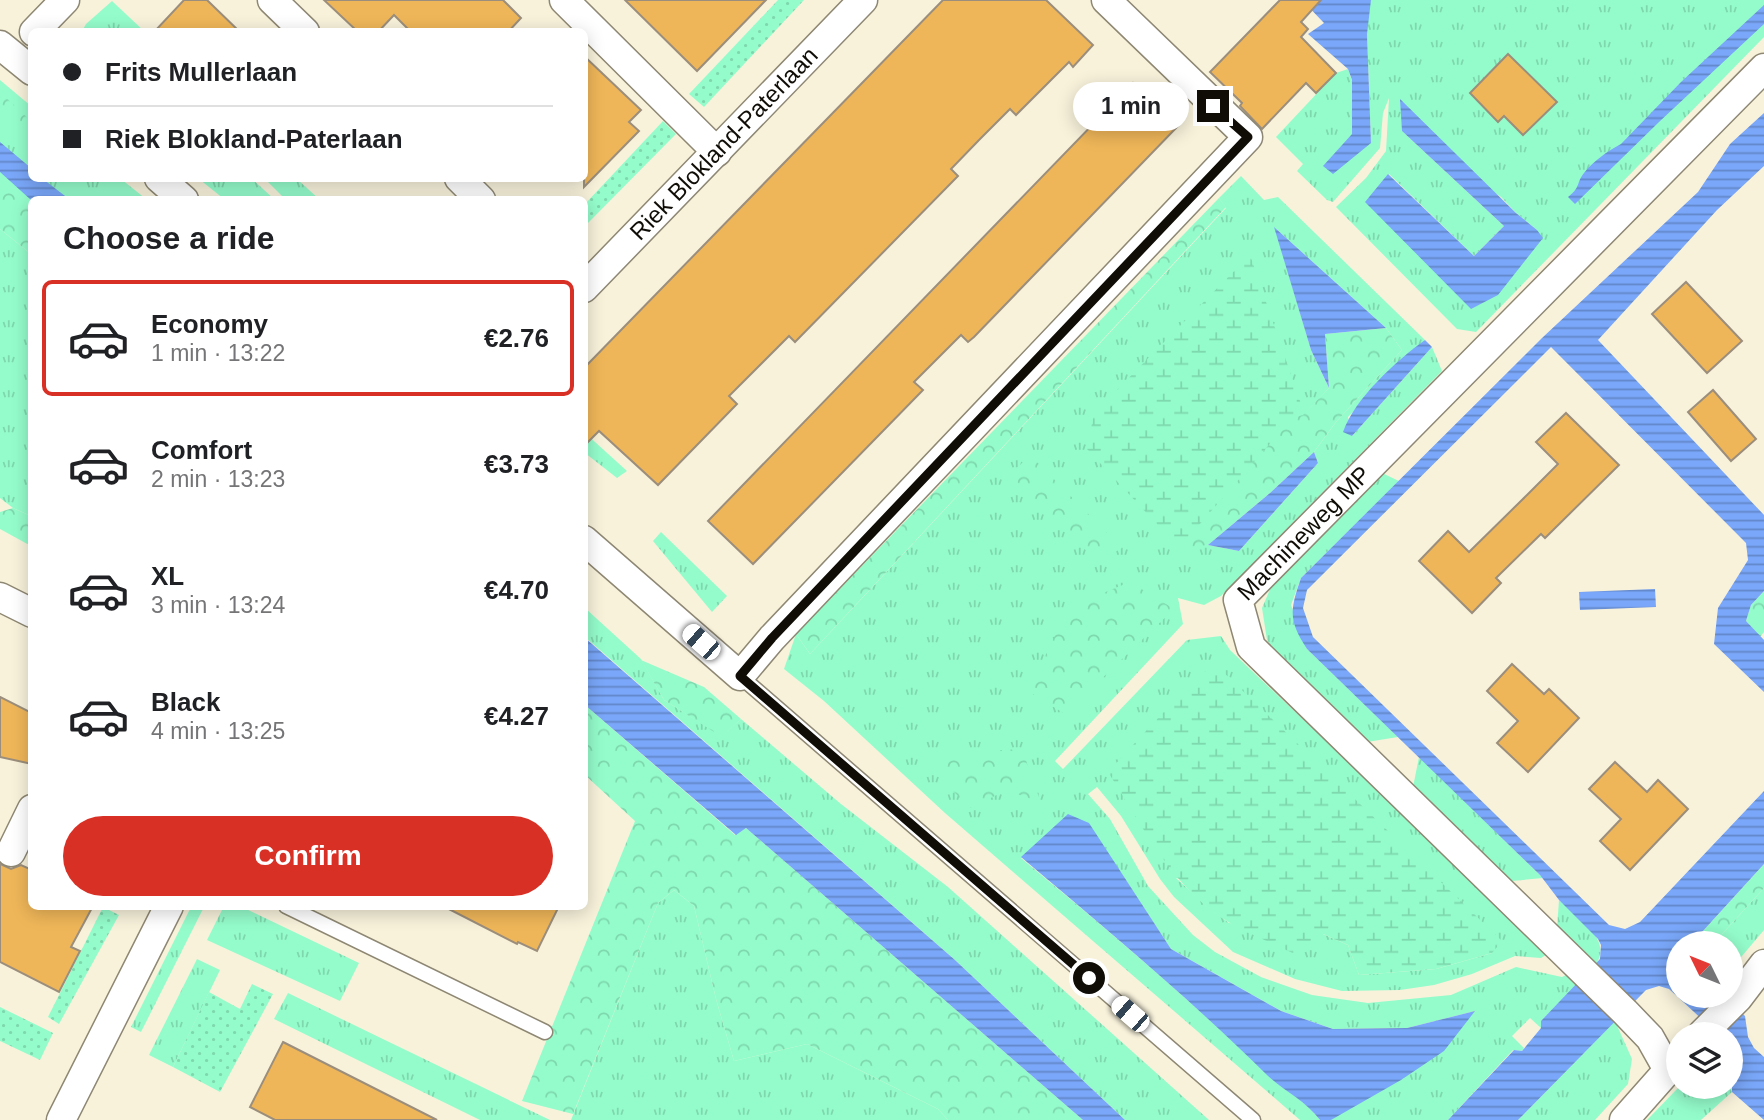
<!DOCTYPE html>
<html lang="en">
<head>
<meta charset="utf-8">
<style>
	:root { --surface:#fff; --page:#f6f6f6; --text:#202124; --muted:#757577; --line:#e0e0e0; --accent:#d93025 }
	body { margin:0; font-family:Arial,sans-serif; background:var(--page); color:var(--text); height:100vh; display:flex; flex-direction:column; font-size:26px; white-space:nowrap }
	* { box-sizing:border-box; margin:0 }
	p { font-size:23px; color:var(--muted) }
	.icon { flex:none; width:38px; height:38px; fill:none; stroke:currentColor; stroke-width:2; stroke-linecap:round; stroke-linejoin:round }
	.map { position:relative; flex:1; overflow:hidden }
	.side { position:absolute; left:28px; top:196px; width:560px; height:714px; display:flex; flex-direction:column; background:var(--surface); border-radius:10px; box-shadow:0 4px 18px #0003 }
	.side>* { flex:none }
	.top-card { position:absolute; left:28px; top:28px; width:560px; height:154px; border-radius:10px; box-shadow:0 4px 18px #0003; display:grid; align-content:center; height:154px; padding:0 35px; background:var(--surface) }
	.needle { width:46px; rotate:313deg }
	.tools { position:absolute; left:1666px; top:931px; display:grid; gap:14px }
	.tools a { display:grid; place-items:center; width:77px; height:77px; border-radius:50%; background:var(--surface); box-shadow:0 4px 18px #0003; font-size:35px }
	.end { position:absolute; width:32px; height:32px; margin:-16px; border:9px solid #0f0d06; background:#fff; box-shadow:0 0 0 4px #fff }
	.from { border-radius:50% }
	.bubble { position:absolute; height:49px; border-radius:24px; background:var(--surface); box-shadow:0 4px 18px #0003; font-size:23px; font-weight:700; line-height:49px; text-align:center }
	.car { position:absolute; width:21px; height:42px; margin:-21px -10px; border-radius:9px; box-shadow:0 0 5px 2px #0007; background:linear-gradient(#fff 24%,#345 0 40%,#fff 0 76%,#345 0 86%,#fff 0) }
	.top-card b { display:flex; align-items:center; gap:24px; height:66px; font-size:26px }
	.top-card b+b { border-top:2px solid var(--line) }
	.top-card i { width:18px; height:18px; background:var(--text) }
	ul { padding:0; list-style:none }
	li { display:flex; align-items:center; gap:21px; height:116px; margin:0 14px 10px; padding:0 21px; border:4px solid transparent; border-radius:10px }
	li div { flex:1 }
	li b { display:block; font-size:26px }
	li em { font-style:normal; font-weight:700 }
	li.selected { border-color:var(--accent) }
	li>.icon { width:63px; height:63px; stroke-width:1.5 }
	h2 { padding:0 35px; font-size:32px; line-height:84px }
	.cta { display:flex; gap:14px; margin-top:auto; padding:14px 35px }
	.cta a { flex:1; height:80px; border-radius:42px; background:var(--accent); color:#fff; font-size:28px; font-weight:700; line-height:80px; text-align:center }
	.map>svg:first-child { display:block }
</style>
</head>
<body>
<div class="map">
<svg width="1764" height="1120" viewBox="0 0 1764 1120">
	<defs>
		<pattern id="grass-tufts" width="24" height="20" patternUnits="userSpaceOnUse" patternTransform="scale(1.75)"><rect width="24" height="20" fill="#94fccb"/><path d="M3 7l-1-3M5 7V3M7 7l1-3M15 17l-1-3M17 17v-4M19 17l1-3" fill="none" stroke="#7ed7ad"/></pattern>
		<pattern id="forest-crowns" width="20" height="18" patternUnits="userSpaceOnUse" patternTransform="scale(1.75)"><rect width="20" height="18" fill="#94fccb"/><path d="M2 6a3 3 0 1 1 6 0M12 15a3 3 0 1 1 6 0" fill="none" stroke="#7ed7ad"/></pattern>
		<pattern id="wetland-marsh" width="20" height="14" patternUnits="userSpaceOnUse" patternTransform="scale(1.75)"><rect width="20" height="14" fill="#94fccb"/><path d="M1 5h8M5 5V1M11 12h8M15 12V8" fill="none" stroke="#7ed7ad"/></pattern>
		<pattern id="garden-dots" width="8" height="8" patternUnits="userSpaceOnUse" patternTransform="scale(1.75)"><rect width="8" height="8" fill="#94fccb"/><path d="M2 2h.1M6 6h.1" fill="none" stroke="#7ed7ad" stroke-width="1.8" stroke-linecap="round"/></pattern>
		<pattern id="water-rules" width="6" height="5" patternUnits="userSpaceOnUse" patternTransform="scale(1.75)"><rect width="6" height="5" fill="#7aa7f9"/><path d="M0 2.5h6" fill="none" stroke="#6286c8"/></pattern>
	</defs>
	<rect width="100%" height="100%" fill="#f8f2db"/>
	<g fill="url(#grass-tufts)" fill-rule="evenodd">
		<path d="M1331 0H1764V37L1476 332 1457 329 1336 207 1366 178 1386 151 1389 98 1383 113 1380 148 1333 202 1327 200 1297 171 1303 164 1276 137 1336 73 1348 69 1352 81V134L1371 143 1367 34ZM1402 131 1501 197 1516 213 1537 230 1471 308 1366 202 1389 174 1474 256 1504 226Z"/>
		<polygon points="112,1 144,31 82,31 86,24"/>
		<polygon points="0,80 31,106 32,178 121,179 146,199 55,199 0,153"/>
		<path d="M1241 176 1264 200 1278 197 1425 340 1348 417 1352 436 1432 347 1442 371 1221 596 1204 605 1178 598 1183 624 1055 761 1063 769 1187 640 1221 636 1230 650 1549 953 1541 958 1515 956 1472 974 1434 985 1400 990 1342 991 1295 979 1233 952 1174 897 1160 879 1121 816 1097 787 1088 794 1110 819 1148 886 1193 935 1215 952 1261 977 1312 995 1368 1003 1451 995 1516 967 1562 977 1568 974 1578 985 1541 1021V1028L1530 1018 1512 1036 1524 1048 1522 1051 1513 1050 1448 1120H1330L1475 1011 1407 1028 1333 1029 1281 1011 1171 949 1089 824 1021 858C1105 928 1189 998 1268 1075 1285 1091 1306 1101 1320 1120H1300L945 813 824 701 784 669 796 634 810 654 1226 208 1219 198ZM1275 228 1386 328 1402 350 1336 422 1314 452 1318 463 1239 551 1208 545 1239 432 1303 416 1329 388 1311 350ZM1176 878 1492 953 1436 969 1359 975 1348 945 1323 934 1229 923 1209 908Z"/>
		<polygon points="199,179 252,179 274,199 224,199"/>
		<polygon points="265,179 297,179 319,199 285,199"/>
		<polygon points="0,229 31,254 31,516 13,508 0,498"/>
		<polygon points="584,432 627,471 617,478 585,453"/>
		<polygon points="1382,473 1399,481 1301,578 1291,605 1307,649 1398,737 1367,742 1290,670 1267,640 1262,608 1274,580"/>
		<polygon points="661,532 727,596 712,612 653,541"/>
		<polygon points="585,608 641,659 664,700 722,736 741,719 841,804 948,887 1209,1120 1125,1120 955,960 585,637"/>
		<polygon points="1419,757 1543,878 1512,881 1413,787"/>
		<polygon points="1764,888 1764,930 1731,969 1731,943 1714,943"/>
		<polygon points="674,890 694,906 716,999 734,1061 807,1044 938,1109 948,1120 571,1120 658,903"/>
		<path d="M1559 900C1575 915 1614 940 1596 964L1557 928Z"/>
		<polygon points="224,906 242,907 359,963 340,1001 207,940"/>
		<polygon points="191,907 204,907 141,1032 131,1027"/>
		<polygon points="197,959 220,970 173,1067 149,1055"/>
		<polygon points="288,993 550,1120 480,1120 274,1019"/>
		<polygon points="1615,1021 1632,1059 1628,1084 1595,1120 1518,1120"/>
		<polygon points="1679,1087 1730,1087 1732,1092 1701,1120 1647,1120"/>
	</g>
	<g fill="url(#forest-crowns)">
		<polygon points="0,92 31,121 31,143 0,119"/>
		<polygon points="0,153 32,200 31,254 0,229"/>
		<polygon points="1219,198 1226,207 810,654 796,634"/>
		<polygon points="1386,328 1402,350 1336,422 1314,452 1270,493 1208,545 1179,548 1186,481 1239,432 1303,415 1329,388 1325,334"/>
		<polygon points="1030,455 1122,548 1098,562 1010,475"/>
		<polygon points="13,508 31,516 31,546 0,529 0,512"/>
		<polygon points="1130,582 1174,609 1065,714 1028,691 1069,607"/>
		<polygon points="1764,591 1764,632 1760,637 1746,621 1751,605"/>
		<polygon points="641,660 704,687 741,719 722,737 664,700"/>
		<polygon points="585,705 735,835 746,828 1083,1120 948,1120 938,1109 807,1044 734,1061 716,999 694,906 674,890 658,903 573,1114 522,1101 635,821 585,775"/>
		<polygon points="1022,749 1041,803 1007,790 970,808 945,783 937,753"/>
		<polygon points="1764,864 1764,888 1714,943 1692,943"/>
	</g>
	<g fill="url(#wetland-marsh)">
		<polygon points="1250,255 1302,407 1179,548 1087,449 1094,413"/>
		<path d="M1216 665 1502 941 1492 953 1436 969 1359 975 1348 945 1323 934 1299 956C1276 945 1252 935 1230 923 1173 890 1142 825 1108 772L1197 676Z"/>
	</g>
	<g fill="url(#garden-dots)">
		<polygon points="778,0 804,0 704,107 689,94"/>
		<polygon points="663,121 676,134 585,226 585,204"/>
		<polygon points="103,907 119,915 59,1024 48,1017"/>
		<polygon points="252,984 273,994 220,1092 173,1067 209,992 240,1009"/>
		<polygon points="0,1007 53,1033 40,1060 0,1041"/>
	</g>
	<g fill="url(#water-rules)">
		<polygon points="1302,0 1371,0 1367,34 1371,143 1333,174 1323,166 1352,134 1352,80 1348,69 1308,34 1324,23"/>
		<path d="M1764 5V24L1659 122 1575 204 1568 197C1581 187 1576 183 1584 173 1593 161 1608 151 1621 144L1681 82Z"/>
		<polygon points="1400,99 1516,213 1537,230 1543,238 1498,295 1471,309 1365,202 1388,174 1474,256 1504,226 1402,131"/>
		<path d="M1764 113V166L1717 210 1598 340 1764 515V591L1751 605 1746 621 1764 640V692L1714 644 1718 608 1748 560 1746 543 1551 347 1307 590 1303 608 1313 637 1609 925 1625 929 1640 922 1764 791V864L1692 943H1678V996H1724L1745 1016 1748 1037 1754 1048 1764 1057V1120L1732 1092 1731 1034H1718L1669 989 1659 986 1646 990 1518 1120H1448L1514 1050 1522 1051 1541 1028V1021L1600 959 1601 945 1598 939 1559 900 1540 875 1307 649C1288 620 1290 610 1301 578L1542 338 1698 192 1730 144Z"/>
		<polygon points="0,142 31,168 32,178 43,179 69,199 31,200 0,172"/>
		<polygon points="1274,227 1386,328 1325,334 1329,388 1311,350"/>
		<path d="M1425 340 1432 347 1352 436 1343 432C1354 399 1397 360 1425 340Z"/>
		<polygon points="1314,452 1318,463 1239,551 1208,545 1270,493"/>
		<polygon points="1655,589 1656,607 1580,610 1579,592"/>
		<polygon points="584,637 955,960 1125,1120 1083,1120 746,828 736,835 585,705"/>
		<path d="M1068 814 1089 823 1171 949 1281 1011 1333 1029 1407 1028 1475 1011 1444 1051 1401 1080 1331 1120H1320C1306 1101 1284 1091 1267 1075 1189 998 1105 928 1021 857Z"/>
	</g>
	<g fill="#efb659" stroke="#9b8e7c" stroke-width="2">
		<polygon points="184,0 207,0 240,32 154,32"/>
		<polygon points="324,0 503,0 521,18 508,32 411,32 394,15 378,32 358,32"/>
		<polygon points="625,0 766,0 697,71"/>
		<polygon points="943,0 1046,0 1093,45 1073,67 1069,62 1016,115 1010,109 980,139 951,169 958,176 795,342 789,336 729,396 737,404 658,485 599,431 584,446 584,368"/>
		<polygon points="1280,0 1321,0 1301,22 1308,29 1301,37 1336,73 1316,93 1306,83 1262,129 1240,106 1242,103 1210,72"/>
		<polygon points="1508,54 1557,102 1523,135 1504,116 1498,122 1470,93"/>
		<polygon points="584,56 641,110 629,122 639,131 584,187"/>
		<polygon points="1133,83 1178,126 974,337 968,342 961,335 914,382 923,390 753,564 708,521"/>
		<polygon points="1686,282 1742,341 1707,373 1652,314"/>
		<polygon points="1713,390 1756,439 1731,461 1688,412"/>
		<polygon points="1566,413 1619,465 1545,538 1541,534 1496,578 1501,583 1472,613 1419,561 1448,531 1469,552 1527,495 1558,464 1536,442"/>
		<polygon points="1512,664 1544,694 1549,689 1579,718 1528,772 1497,743 1518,721 1487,691"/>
		<polygon points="0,697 32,713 32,764 0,757"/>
		<polygon points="1615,762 1647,792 1658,780 1688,809 1630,870 1600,841 1621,819 1589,789"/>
		<polygon points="0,864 11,869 21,865 32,870 32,906 93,906 71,947 80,951 59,992 0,962"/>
		<polygon points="443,906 559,906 537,951 518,942 517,944"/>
		<polygon points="283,1042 437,1120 275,1120 250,1107"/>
	</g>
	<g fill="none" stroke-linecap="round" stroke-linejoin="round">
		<defs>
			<g id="lane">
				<polyline points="740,676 1253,1120"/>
				<polyline points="286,906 545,1032"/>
			</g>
			<g id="street">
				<polyline points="272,0 305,32"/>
				<polyline points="564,0 717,152"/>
				<polyline points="34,32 65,0"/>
				<polyline points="0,45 32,71"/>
				<polyline points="159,178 184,200"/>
				<polyline points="459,178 481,200"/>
				<path id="s1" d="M584 288 863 0"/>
				<polyline points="584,540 740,676 772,638 1248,137 1106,0"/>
				<polyline points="0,597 32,613"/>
				<polyline points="11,852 32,809"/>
				<polyline points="1702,1034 1738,998 1764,964"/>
				<path id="s2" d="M1668 1070 1650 1038 1625 1012 1251 647 1238 600 1764 68"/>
				<polyline points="61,1120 169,906"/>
				<polyline points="1624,1120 1678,1059"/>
			</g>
		</defs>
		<use href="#lane" stroke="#8e8773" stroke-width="17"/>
		<use href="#street" stroke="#8e8773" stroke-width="31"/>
		<use href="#lane" stroke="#fff" stroke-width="14"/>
		<use href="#street" stroke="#fff" stroke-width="28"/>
	</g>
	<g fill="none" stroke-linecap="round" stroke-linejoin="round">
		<polyline stroke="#0f0d06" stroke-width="9" points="1089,978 740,676 772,638 1248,137 1213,106"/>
	</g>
	<g text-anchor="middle" stroke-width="7" stroke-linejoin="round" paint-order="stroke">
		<g font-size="24" fill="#0f0d06" stroke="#f8f2db">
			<text dy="8" stroke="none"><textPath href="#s1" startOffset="201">Riek Blokland-Paterlaan</textPath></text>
			<text dy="8" stroke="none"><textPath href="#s2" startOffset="738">Machineweg MP</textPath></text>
		</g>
	</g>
</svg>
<div class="tools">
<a><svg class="needle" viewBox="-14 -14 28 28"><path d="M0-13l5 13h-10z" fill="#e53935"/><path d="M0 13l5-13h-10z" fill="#757577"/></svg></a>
<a><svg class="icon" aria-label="layers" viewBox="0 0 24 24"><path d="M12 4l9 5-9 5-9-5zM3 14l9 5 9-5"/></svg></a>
</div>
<i class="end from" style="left:1089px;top:978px"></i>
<i class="end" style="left:1213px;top:106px"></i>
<div class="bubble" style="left:1073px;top:82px;width:116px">1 min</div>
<i class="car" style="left:701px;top:642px;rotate:311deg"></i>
<i class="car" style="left:1130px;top:1014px;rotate:311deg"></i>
<div class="top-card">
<b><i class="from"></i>Frits Mullerlaan</b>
<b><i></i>Riek Blokland-Paterlaan</b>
</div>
<section class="side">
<h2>Choose a ride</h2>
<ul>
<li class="selected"><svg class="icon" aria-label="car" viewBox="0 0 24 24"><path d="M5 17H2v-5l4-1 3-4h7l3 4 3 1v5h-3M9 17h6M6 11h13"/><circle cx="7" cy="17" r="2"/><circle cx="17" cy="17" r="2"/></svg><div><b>Economy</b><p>1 min · 13:22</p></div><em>€2.76</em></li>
<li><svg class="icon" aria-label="car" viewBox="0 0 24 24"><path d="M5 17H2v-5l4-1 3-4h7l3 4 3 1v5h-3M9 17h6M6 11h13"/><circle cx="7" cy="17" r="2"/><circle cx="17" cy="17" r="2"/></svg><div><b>Comfort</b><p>2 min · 13:23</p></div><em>€3.73</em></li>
<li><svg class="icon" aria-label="car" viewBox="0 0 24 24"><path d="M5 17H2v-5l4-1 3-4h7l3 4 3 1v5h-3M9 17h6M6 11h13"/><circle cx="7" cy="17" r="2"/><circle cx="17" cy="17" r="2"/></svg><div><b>XL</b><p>3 min · 13:24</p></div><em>€4.70</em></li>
<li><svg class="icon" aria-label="car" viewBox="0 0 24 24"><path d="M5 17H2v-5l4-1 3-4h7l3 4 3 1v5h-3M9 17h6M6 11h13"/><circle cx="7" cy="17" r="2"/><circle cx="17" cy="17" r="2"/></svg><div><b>Black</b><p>4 min · 13:25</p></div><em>€4.27</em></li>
</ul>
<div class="cta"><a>Confirm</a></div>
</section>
</div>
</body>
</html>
